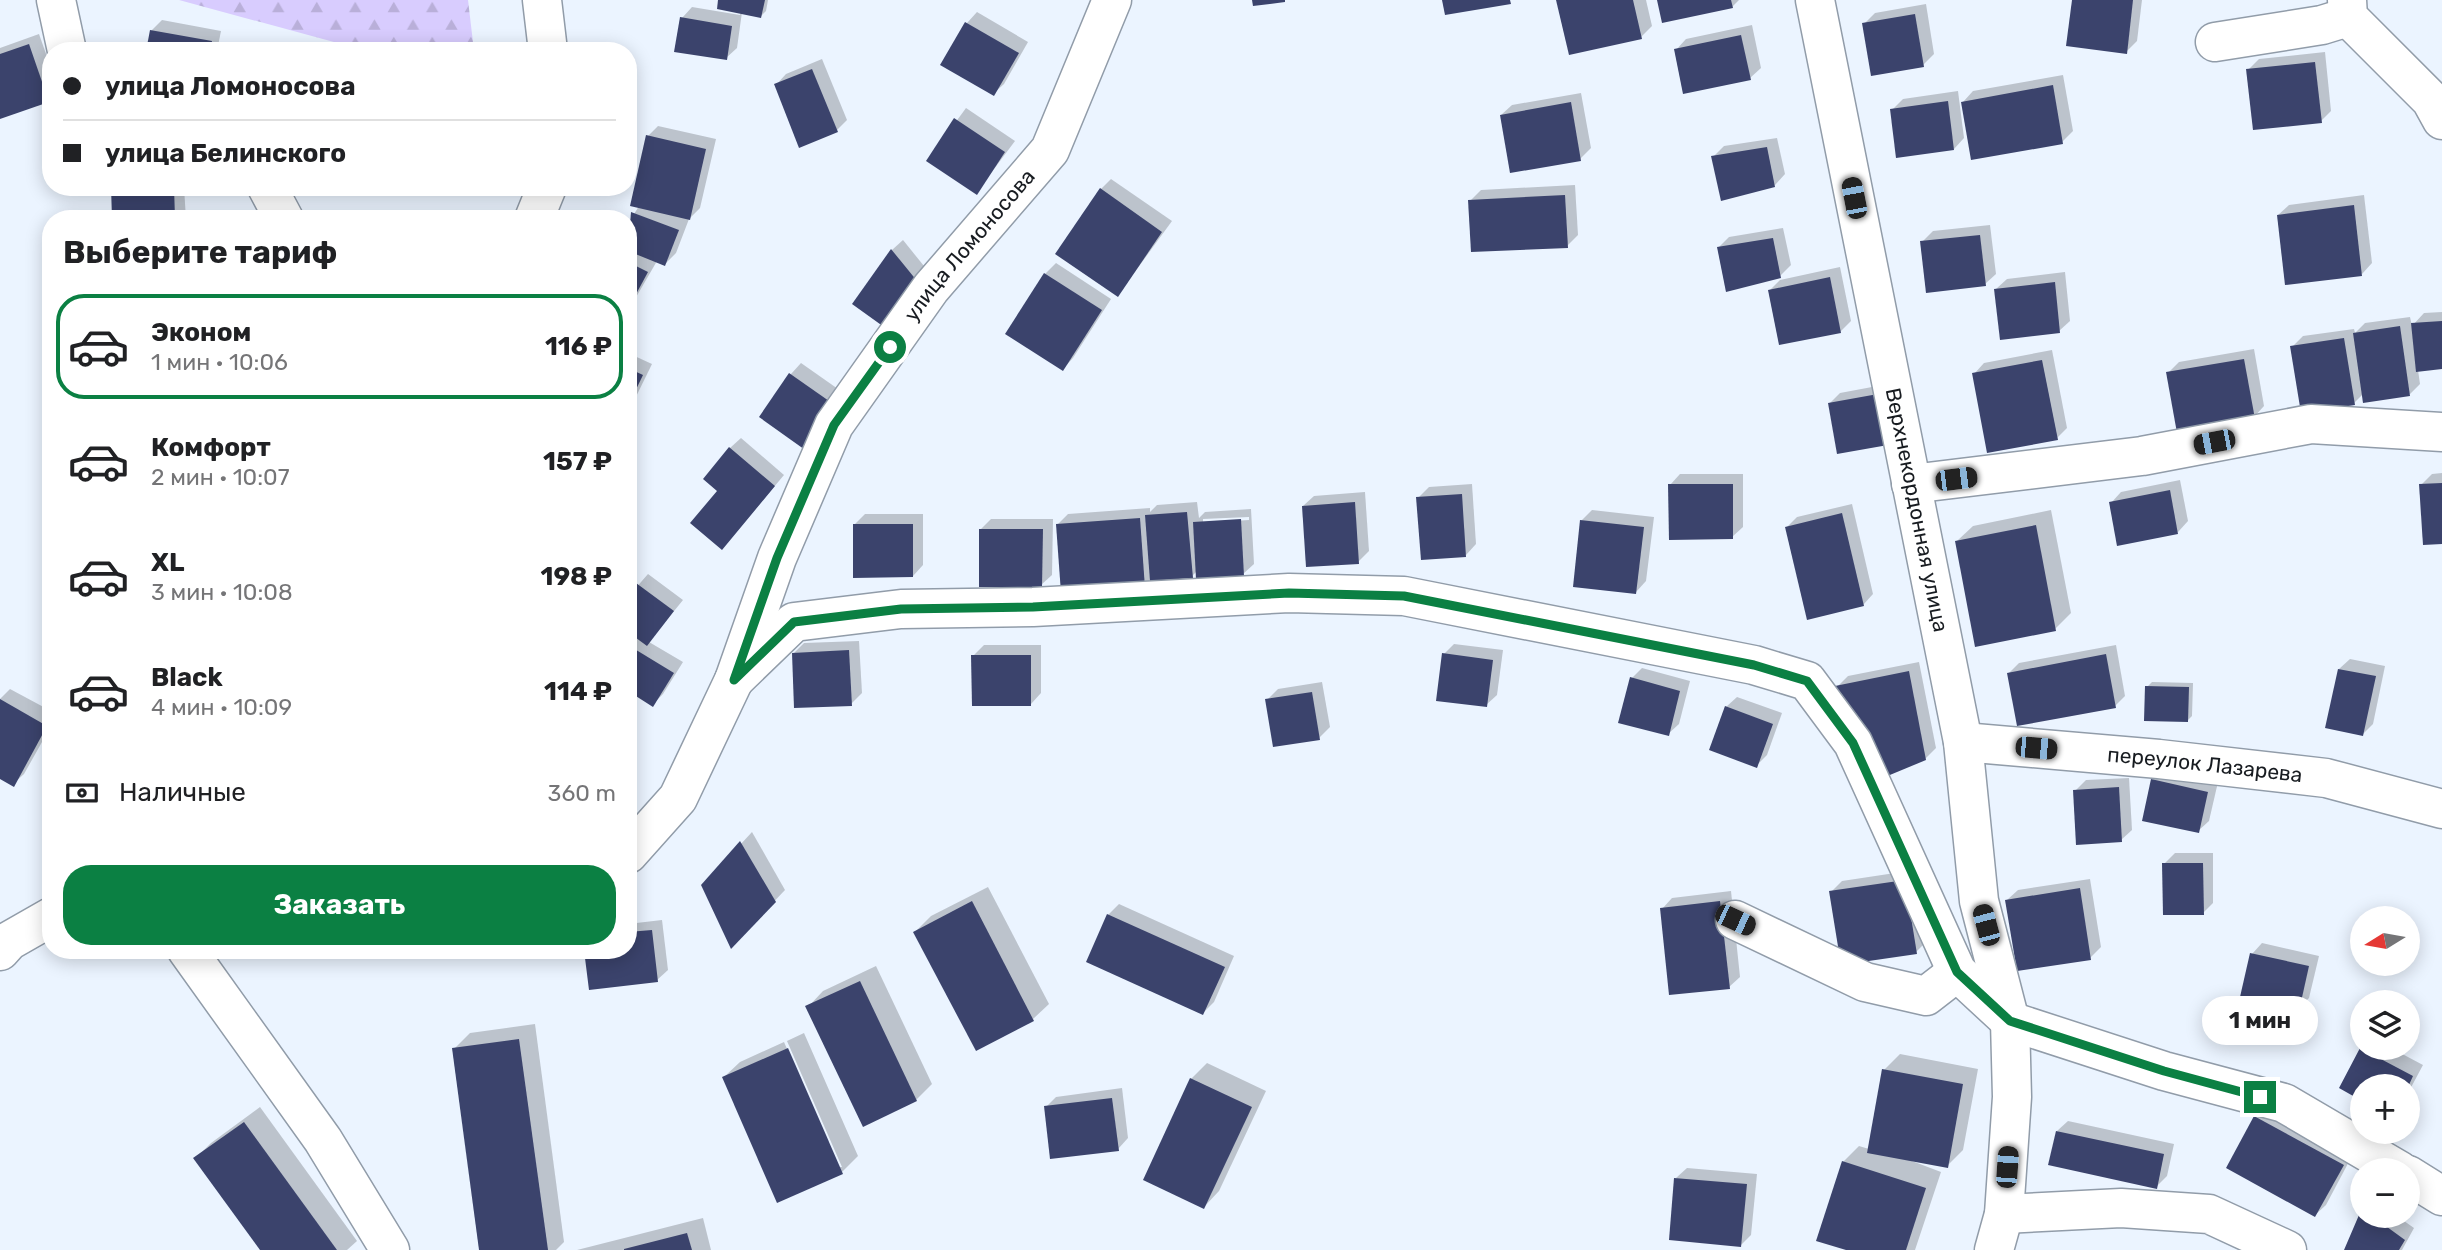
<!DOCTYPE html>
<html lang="ru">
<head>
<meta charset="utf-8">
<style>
	:root { --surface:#fff; --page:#f6f6f6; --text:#202124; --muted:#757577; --line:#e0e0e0; --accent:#0b8043 }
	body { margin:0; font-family:Rubik,sans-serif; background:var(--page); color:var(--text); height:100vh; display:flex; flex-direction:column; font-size:26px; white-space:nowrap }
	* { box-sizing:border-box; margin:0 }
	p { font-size:23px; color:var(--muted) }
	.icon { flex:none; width:38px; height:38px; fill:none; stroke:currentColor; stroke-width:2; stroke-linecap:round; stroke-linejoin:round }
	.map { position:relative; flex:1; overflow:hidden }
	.panel { position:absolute; left:42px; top:210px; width:595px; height:749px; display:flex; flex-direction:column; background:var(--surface); border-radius:28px; box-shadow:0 4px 18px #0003 }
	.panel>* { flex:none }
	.hud { position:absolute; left:42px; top:42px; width:595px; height:154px; border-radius:28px; box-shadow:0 4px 18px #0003; display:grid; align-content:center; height:154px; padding:0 21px; background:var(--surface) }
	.needle { width:46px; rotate:259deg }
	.controls { position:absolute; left:2350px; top:906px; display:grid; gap:14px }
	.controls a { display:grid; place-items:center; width:70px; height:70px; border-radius:50%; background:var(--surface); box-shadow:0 4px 18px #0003; font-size:35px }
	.end { position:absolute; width:32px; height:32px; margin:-16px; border:9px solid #0b8043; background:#fff; box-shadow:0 0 0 4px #fff }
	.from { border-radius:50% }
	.bubble { position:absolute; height:49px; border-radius:24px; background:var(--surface); box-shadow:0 4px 18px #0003; font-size:23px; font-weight:700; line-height:49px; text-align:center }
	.car { position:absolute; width:21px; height:42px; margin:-21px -10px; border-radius:9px; box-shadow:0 0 5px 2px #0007; background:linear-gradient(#222 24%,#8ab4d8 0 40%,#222 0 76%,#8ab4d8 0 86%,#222 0) }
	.hud b { display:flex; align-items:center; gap:24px; height:66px; font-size:26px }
	.hud b+b { border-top:2px solid var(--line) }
	.hud i { width:18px; height:18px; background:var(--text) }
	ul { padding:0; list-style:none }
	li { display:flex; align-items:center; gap:21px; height:105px; margin:0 14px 10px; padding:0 7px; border:4px solid transparent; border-radius:28px }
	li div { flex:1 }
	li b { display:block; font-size:26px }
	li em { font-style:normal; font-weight:700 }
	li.current { border-color:var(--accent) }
	li>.icon { width:63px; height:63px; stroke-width:1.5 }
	h2 { padding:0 21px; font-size:32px; line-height:84px }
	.pay { display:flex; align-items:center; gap:18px; height:77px; padding:0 21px; font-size:26px }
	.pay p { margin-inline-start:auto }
	.button { display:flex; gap:14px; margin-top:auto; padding:14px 21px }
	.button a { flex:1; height:80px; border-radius:28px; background:var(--accent); color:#fff; font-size:28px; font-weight:700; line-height:80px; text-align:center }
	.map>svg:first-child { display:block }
</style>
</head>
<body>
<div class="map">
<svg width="2442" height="1250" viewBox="0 0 2442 1250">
	<defs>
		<pattern id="forest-firs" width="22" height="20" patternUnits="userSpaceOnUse" patternTransform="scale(1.75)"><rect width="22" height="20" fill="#d8ccfe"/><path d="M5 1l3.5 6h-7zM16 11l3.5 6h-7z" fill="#b9afd9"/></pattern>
	</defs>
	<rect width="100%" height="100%" fill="#ebf4ff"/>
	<polygon fill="url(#forest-firs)" points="179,0 468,0 474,51 367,51"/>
	<g fill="#0003" fill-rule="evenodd">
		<polygon points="720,0 768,0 766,11 761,16 742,12 737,48 726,58 682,18 692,7 740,15 741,12"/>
		<polygon points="1558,0 1646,0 1652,26 1641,37"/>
		<polygon points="1659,0 1739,0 1732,7"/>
		<polygon points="2073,0 2142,0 2137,41 2126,52"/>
		<polygon points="1926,4 1934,54 1923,65 1864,24 1875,13"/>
		<polygon points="977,12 1028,42 1004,84 993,94 942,65 967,23"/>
		<polygon points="162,20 221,31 217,51 148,51 151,31"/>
		<polygon points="1752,25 1761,68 1750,78 1676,50 1686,39"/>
		<polygon points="39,34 51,68 51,98 0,117 0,48"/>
		<polygon points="2325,52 2331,111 2321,121 2248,70 2259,59"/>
		<polygon points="822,59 847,120 837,130 776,85 786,74"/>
		<polygon points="2063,75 2073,131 2062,142 1963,102 1973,91"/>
		<polygon points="1958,91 1964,138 1954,149 1892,110 1903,99"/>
		<polygon points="1581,93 1591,148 1580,159 1501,115 1512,105"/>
		<polygon points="966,108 1015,141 976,193 928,160"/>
		<polygon points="658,126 716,139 700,208 689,219 676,253 665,264 657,261 628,311 628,224 639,206 648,136"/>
		<polygon points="1777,138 1785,174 1775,185 1713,157 1724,146"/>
		<polygon points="1111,179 1172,221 1118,295 1101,189"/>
		<polygon points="1575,185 1578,235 1567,246 1470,201 1481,190"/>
		<polygon points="113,187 184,187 186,219 114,219"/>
		<polygon points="2364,195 2372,263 2362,274 2278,215 2289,205"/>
		<polygon points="1990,225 1996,274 1985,284 1922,242 1933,231"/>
		<polygon points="1783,228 1791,265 1780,276 1719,247 1729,237"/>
		<polygon points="903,240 932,276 855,304 892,250"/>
		<polygon points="1056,263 1111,299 1073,358 1063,369 1007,333 1045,274"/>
		<polygon points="1840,267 1851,321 1840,332 1770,290 1780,280"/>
		<polygon points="2065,272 2070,321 2059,331 1996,289 2007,279"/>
		<polygon points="2442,312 2442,367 2418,370 2420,384 2410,394 2363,394 2354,403 2292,347 2303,336 2354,329 2355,333 2365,323 2410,317 2412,326 2424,313"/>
		<polygon points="2254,349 2264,406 2254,417 2168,373 2179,362"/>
		<polygon points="2052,350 2067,428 2057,438 1974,374 1984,363"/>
		<polygon points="628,353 652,364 628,413"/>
		<polygon points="801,363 848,396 761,416 791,374"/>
		<polygon points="1888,384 1898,432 1829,404 1840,393"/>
		<polygon points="741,438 784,475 732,537 720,490 730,448"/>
		<polygon points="2442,473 2442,542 2421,485 2432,474"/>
		<polygon points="1680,474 1743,474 1743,527 1732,537 1670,485"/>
		<polygon points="2180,480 2188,521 2178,532 2111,503 2121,492"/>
		<polygon points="1472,484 1476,544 1466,555 1418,498 1429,487"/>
		<polygon points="1365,492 1369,551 1358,562 1303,506 1314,496"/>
		<path d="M1197 502 1199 518 1205 512 1251 509 1254 564 1243 574 1197 571 1192 576 1150 580 1144 586 1057 525 1068 514 1150 508V512L1157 505ZM1249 517V520L1203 523V519Z"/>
		<polygon points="1852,504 1873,594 1863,605 1787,527 1797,517"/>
		<polygon points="1592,510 1654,517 1646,581 1636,592 1581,521"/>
		<polygon points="2051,510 2071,613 2055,629 1957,541 1973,526"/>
		<polygon points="865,514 923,514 923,565 913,576 854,525"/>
		<polygon points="991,519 1053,519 1052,575 1041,585 980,530"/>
		<polygon points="648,574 683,600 649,642 683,662 663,694 653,704 628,689 628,597"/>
		<polygon points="859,641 862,693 851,704 793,654 804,643"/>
		<polygon points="1454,644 1503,650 1497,695 1486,705 1444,654"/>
		<polygon points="984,645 1041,645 1041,693 1031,704 973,656"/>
		<polygon points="2116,645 2125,696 2115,706 2009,673 2019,663"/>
		<polygon points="2350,659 2385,666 2373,724 2363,734 2339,669"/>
		<polygon points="1919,662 1936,748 1925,759 1838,686 1848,676"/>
		<polygon points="1642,668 1690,681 1679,724 1668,734 1632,678"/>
		<polygon points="1322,682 1330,727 1319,738 1267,700 1278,689"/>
		<polygon points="2152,682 2193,683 2192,716 2187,721 2147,687"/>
		<polygon points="10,689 51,711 51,726 24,774 13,784 0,777 0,699"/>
		<polygon points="1737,697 1782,713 1767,755 1756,766 1726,707"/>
		<polygon points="2163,770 2218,782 2209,821 2198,831 2152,780"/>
		<polygon points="2129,778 2132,830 2121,840 2075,791 2086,780"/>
		<polygon points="752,832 785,890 732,946 703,885"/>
		<polygon points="2175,853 2213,853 2213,903 2203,913 2164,864"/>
		<polygon points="1915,870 1926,942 1916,952 1831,892 1842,881"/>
		<polygon points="2090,879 2101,947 2090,958 2007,900 2018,890"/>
		<polygon points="988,887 1049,1004 1033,1019 915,932 931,916"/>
		<polygon points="1731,891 1740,977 1729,987 1662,909 1672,898"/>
		<polygon points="1119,904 1234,956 1214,1002 1203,1013 1108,915"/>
		<polygon points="662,920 668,970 657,980 628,950 628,924"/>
		<polygon points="2262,943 2319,956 2309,998 2298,1009 2252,954"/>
		<polygon points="876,966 932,1084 916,1100 808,1007 823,991"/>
		<polygon points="535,1024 564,1242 556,1250 481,1250 454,1049 470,1033"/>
		<polygon points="804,1033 858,1156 842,1172 724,1077 740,1062 784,1042 839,1167 842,1167 787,1041"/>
		<polygon points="2362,1047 2391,1048 2423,1065 2408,1093 2408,1087 2362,1087 2362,1099 2341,1088"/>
		<polygon points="1900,1054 1978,1069 1963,1150 1947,1166 1904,1158 1941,1172 1915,1250 1851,1250 1843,1162 1859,1146 1869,1149 1884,1070"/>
		<polygon points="1207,1063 1266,1091 1219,1191 1204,1207 1191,1079"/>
		<polygon points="1122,1088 1128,1138 1118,1149 1046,1107 1056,1097"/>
		<polygon points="2266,1106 2353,1154 2326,1205 2315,1215 2255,1117"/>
		<polygon points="260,1107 357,1241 347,1250 262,1250 195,1159 211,1143"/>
		<polygon points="2068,1121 2174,1144 2167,1176 2156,1187 2057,1131"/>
		<polygon points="1687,1168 1757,1174 1751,1235 1741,1245 1676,1178"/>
		<polygon points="2362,1213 2362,1216 2397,1216 2414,1228 2402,1250 2346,1250"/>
		<polygon points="703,1218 711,1250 577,1250"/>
	</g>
	<g fill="#3b436c">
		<polygon points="718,0 765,0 761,18 717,9"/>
		<polygon points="1252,0 1285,0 1285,2 1253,6"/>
		<polygon points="1442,0 1510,0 1511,4 1445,15"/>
		<polygon points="1556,0 1633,0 1642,39 1569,55"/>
		<polygon points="1657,0 1731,0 1733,8 1662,23"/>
		<polygon points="2072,0 2133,0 2127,54 2066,46"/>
		<polygon points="1915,14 1924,67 1871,76 1862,23"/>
		<polygon points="680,17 732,26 727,60 674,52"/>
		<polygon points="965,22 1019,53 994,96 940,65"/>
		<polygon points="150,30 212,41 210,51 146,51"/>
		<polygon points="1741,35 1751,80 1683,94 1674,49"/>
		<polygon points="29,44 49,102 0,119 0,54"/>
		<polygon points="2315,62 2322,123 2253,130 2246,69"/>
		<polygon points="812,69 838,132 799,148 774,84"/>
		<polygon points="2053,85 2063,144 1971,160 1961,102"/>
		<polygon points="1948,101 1954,150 1896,158 1890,109"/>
		<polygon points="1571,102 1581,161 1510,173 1500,115"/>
		<polygon points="954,118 1005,152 977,195 926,161"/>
		<polygon points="646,135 706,149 690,220 630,206"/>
		<polygon points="1767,147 1775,187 1721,201 1711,156"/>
		<polygon points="111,187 174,187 175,219 112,219"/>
		<polygon points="1100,188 1162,232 1118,297 1055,254"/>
		<polygon points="1565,195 1568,248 1471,252 1468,200"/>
		<polygon points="2354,205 2362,276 2285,285 2277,215"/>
		<polygon points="631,212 679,230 665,266 628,251"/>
		<polygon points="1980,235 1986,286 1926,293 1920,241"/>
		<polygon points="1773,238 1781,278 1726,292 1717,247"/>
		<polygon points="891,249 922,287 891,332 852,304"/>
		<polygon points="628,262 648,272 628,309"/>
		<polygon points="1044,273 1102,310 1063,371 1005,334"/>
		<polygon points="1830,277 1841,333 1779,345 1768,290"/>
		<polygon points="2055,282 2060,333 2000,340 1994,289"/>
		<polygon points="2442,321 2442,369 2416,372 2411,323"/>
		<polygon points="2400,326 2410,396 2363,403 2353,333"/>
		<polygon points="2344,338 2355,405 2301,413 2290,346"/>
		<polygon points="2244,359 2255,419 2177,433 2166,372"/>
		<polygon points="2042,360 2058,440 1987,453 1972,373"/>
		<polygon points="628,368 643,375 628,406"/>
		<polygon points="789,373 839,408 808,452 759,417"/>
		<polygon points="1878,394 1888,445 1837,454 1828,403"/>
		<polygon points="729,447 775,486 722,550 690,523 717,491 703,479"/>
		<polygon points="2442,483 2442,544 2423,545 2419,484"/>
		<polygon points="1668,484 1733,484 1733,539 1669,540"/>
		<polygon points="2170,490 2178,534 2117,546 2109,502"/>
		<polygon points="1462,494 1466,557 1421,560 1416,497"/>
		<polygon points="1355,502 1359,564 1306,567 1302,506"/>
		<polygon points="1187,512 1193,578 1150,581 1145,515"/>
		<polygon points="1842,513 1864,606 1807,620 1785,527"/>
		<polygon points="1140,518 1145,588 1061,593 1056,524"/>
		<polygon points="1241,519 1244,576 1196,579 1193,522"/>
		<polygon points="1580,520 1644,527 1636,594 1573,587"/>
		<polygon points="853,524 913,524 913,577 853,578"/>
		<polygon points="2036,525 2056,631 1975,647 1955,541"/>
		<polygon points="979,529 1043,529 1042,587 979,587"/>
		<polygon points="636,583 674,611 647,646 628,632 628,594"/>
		<polygon points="628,645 674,673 653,707 628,691"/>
		<polygon points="849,650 852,706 794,708 792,653"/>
		<polygon points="1442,653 1493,660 1487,707 1436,701"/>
		<polygon points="2106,654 2116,708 2017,726 2007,673"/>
		<polygon points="971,655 1031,655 1031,706 972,706"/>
		<polygon points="2338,669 2376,676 2363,736 2325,728"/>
		<polygon points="1909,671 1926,760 1885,777 1835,686"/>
		<polygon points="1630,677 1680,691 1669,736 1618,723"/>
		<polygon points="2145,686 2189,687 2188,722 2144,721"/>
		<polygon points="1312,692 1320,740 1273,747 1265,699"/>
		<polygon points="0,699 47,726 14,787 0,779"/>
		<polygon points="1725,706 1773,724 1757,768 1709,750"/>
		<polygon points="2151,779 2208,792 2199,833 2142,821"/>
		<polygon points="2119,787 2122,842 2076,845 2073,790"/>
		<polygon points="740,841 776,902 731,949 701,885"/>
		<polygon points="2162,863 2203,863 2204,915 2163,915"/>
		<polygon points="1905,880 1917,954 1841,965 1829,891"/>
		<polygon points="2080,888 2091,960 2017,971 2005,900"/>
		<polygon points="972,901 1034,1021 976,1051 913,932"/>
		<polygon points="1720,901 1730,989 1669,995 1660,908"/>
		<polygon points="1107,914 1225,967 1203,1015 1086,962"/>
		<polygon points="652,930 658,982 589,990 584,950 628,950 628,932"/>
		<polygon points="2250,953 2309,966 2299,1011 2240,997"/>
		<polygon points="860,981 917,1101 863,1127 805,1006"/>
		<polygon points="519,1039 548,1250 479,1250 452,1048"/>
		<polygon points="788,1048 843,1174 777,1203 722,1077"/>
		<polygon points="2360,1048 2413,1076 2408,1087 2362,1087 2362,1101 2339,1088"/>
		<polygon points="1882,1069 1963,1084 1948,1168 1867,1153"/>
		<polygon points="1190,1078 1252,1107 1204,1209 1143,1180"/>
		<polygon points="1112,1098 1119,1151 1050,1159 1044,1106"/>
		<polygon points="2254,1116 2344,1165 2315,1217 2226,1168"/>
		<polygon points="244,1122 337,1250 260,1250 193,1158"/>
		<polygon points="2056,1131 2164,1154 2157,1189 2048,1165"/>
		<polygon points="1842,1161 1926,1188 1906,1250 1846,1250 1816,1241"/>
		<polygon points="1674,1178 1747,1184 1741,1247 1669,1240"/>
		<polygon points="2362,1208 2362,1216 2372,1216 2405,1240 2399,1250 2344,1250"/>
		<polygon points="687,1233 692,1250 624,1250 624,1249"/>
	</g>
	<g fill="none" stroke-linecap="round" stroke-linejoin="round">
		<defs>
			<g id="minor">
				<polyline points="56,0 67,51"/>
				<polyline points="542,0 548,51"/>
				<path id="s1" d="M1815 0 1963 742 1979 901 2010 1021 2012 1097 2004 1214 1994 1250"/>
				<polyline points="2347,0 2348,17 2431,100 2442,120"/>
				<polyline points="2215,42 2322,25 2348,17"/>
				<polyline points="267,187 284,219"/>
				<polyline points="534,219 547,187"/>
				<polyline points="1911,484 2142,456 2311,424 2442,432"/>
				<polyline points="734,680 794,622 901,609 1033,607 1289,593 1404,596 1754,665 1807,681 1853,743 1957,972 2010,1021 2164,1071 2284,1103 2400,1171"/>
				<path id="s2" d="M1963 742 2159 759 2326 778 2442 809"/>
				<path id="s3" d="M628 854 678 798 734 680 777 558 834 425 931 288 1050 150 1112 0"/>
				<polyline points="1735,920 1865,982 1926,996 1957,972"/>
				<polyline points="187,950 323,1140 390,1250"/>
				<polyline points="0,951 9,941 51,917"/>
				<polyline points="2408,1175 2442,1196"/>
				<polyline points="2004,1214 2121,1208 2209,1214 2287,1250"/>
			</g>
		</defs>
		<use href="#minor" stroke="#919ca9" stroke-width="41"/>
		<use href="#minor" stroke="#fff" stroke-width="38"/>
	</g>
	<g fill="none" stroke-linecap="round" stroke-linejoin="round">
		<polyline stroke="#0b8043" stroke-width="9" points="890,347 834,425 777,558 734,680 794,622 901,609 1033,607 1289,593 1404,596 1754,665 1807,681 1853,743 1957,972 2010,1021 2164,1071 2260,1097"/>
	</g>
	<g text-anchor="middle" stroke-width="7" stroke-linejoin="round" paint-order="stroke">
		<g font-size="21" fill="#181c21" stroke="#ebf4ff">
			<text dy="7" stroke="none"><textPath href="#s3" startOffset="705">улица Ломоносова</textPath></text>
			<text dy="7" stroke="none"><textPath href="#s1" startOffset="520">Верхнекордонная улица</textPath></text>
			<text dy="7" stroke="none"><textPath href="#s2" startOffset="243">переулок Лазарева</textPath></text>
		</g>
	</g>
</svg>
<div class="controls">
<a><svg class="needle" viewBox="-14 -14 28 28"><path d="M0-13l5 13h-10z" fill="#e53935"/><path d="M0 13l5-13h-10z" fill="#757577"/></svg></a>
<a><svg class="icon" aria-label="layers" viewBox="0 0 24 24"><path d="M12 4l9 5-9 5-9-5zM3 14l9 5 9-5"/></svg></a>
<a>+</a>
<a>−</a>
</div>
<i class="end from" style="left:890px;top:347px"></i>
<i class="end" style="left:2260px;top:1097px"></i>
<div class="bubble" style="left:2202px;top:996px;width:116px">1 мин</div>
<i class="car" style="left:1854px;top:198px;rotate:349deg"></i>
<i class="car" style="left:2214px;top:442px;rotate:259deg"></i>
<i class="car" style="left:1956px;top:479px;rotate:83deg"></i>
<i class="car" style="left:2036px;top:748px;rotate:95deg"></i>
<i class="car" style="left:1735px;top:920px;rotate:115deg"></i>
<i class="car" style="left:1986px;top:925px;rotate:345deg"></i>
<i class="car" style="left:2007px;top:1167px;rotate:4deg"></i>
<div class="hud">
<b><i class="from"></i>улица Ломоносова</b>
<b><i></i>улица Белинского</b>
</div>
<section class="panel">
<h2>Выберите тариф</h2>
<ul>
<li class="current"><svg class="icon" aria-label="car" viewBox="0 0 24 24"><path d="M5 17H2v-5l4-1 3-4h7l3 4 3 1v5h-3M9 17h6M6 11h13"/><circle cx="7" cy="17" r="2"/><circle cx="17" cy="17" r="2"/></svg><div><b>Эконом</b><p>1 мин · 10:06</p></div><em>116 ₽</em></li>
<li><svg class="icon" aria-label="car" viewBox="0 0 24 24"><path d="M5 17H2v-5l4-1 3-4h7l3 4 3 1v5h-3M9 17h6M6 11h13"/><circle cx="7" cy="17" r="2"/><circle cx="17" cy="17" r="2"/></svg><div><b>Комфорт</b><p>2 мин · 10:07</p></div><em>157 ₽</em></li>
<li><svg class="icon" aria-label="car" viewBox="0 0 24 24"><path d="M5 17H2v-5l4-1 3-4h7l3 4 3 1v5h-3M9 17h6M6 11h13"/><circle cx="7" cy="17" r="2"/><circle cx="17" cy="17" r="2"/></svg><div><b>XL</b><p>3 мин · 10:08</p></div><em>198 ₽</em></li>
<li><svg class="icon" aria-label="car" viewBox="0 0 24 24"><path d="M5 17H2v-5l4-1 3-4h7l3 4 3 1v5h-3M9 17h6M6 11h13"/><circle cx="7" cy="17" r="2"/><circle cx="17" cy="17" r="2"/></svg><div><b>Black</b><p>4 мин · 10:09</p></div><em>114 ₽</em></li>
</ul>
<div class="pay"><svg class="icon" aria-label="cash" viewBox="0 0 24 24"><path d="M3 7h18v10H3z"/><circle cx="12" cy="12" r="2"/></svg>Наличные<p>360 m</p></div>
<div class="button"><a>Заказать</a></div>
</section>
</div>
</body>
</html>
